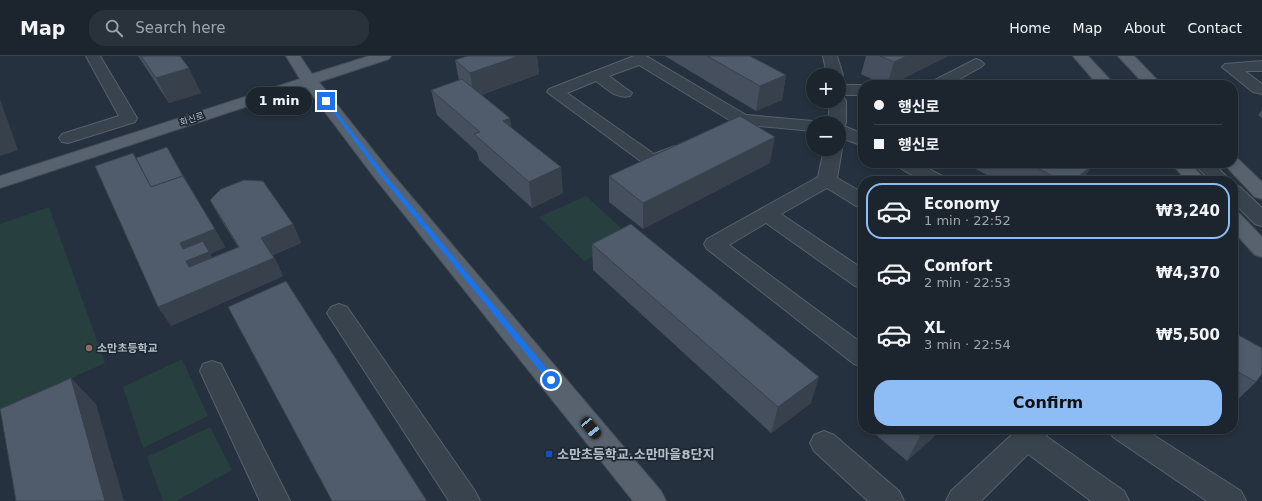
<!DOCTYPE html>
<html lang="en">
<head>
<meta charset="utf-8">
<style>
	:root { --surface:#1c252e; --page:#29313a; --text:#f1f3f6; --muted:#a0a5aa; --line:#3a424a; --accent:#8ebcf5 }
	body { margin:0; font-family:"DejaVu Sans","Noto Sans KR",sans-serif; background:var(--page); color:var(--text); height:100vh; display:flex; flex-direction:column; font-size:15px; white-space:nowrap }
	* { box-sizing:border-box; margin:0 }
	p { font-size:13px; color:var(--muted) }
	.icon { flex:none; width:22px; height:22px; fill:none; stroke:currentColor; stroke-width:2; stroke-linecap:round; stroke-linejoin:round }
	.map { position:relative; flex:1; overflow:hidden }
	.details { position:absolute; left:858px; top:120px; width:380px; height:258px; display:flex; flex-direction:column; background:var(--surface); border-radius:16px; box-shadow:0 2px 6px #0003,0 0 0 1px var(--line) }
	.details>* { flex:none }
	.banner { position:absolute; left:858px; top:24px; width:380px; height:88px; border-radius:16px; box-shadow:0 2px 6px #0003,0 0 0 1px var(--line); display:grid; align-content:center; height:88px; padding:0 16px; background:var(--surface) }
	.controls { position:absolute; left:806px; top:12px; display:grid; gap:8px }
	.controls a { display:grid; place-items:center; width:40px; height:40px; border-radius:50%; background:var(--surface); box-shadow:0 2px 6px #0003,0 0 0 1px var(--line); font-size:20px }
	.end { position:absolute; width:18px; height:18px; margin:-9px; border:5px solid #1a73e8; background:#fff; box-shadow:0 0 0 2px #fff }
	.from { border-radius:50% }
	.bubble { position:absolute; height:28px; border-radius:14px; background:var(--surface); box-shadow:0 2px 6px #0003,0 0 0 1px var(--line); font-size:13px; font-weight:800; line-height:28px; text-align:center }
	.car { position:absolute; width:12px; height:24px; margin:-12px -6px; border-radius:5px; box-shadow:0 0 3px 1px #0007; background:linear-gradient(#222 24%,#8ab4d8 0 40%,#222 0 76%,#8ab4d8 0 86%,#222 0) }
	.banner b { display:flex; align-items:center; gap:14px; height:38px; font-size:15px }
	.banner b+b { border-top:1px solid var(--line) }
	.banner i { width:10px; height:10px; background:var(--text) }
	ul { padding:7px 0 0; list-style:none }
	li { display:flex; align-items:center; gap:12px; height:56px; margin:0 8px 6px; padding:0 8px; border:2px solid transparent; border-radius:16px }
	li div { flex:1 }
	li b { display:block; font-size:15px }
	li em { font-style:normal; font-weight:800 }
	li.current { border-color:var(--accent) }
	li>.icon { width:36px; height:36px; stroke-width:1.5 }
	.button { display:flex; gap:8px; margin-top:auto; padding:8px 16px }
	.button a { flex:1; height:46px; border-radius:16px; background:var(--accent); color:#111; font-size:16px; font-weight:800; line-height:46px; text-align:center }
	header { display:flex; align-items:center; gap:24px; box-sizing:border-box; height:56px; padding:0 20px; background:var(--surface); border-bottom:1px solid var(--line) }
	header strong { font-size:19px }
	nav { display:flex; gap:22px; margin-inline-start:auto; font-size:14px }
	.search { width:280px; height:36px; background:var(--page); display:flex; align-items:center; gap:10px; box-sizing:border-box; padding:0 14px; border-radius:16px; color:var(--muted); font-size:15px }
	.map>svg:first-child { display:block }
</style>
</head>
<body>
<header>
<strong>Map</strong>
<div class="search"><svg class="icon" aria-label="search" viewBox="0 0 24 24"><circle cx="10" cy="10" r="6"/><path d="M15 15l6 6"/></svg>Search here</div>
<nav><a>Home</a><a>Map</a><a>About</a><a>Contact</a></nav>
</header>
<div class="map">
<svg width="1262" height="445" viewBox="0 0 1262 445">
	<rect width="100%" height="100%" fill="#25313e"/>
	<g fill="#283f40">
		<polygon points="586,140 631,181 584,205 539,161"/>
		<polygon points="49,151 105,307 0,354 0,168"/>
		<polygon points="182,303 208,360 143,392 123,331"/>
		<polygon points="210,371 232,414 176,445 163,445 147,401"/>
	</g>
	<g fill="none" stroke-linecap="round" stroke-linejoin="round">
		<defs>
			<g id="minor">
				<polygon points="86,0 100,0 137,62 135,66 68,87 62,86 59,82 62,78 119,60"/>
				<path d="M634 0H646L746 59 813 65 820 67H813V75L736 68 639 9 609 20 632 37 630 40C617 44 606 32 596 25L567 37 654 98 675 90 681 91 684 95C677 104 656 112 646 109L547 36 549 33Z"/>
				<polygon points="823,0 837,0 843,19 841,22 839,23 839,19 827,19"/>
				<polygon points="976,3 981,5 984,8 981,11 949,29 929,29 931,26"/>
				<polygon points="1262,5 1262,15 1245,15 1262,28 1262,38 1253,36 1222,11 1225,8"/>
				<rect x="839" y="29" width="24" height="10"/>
				<polygon points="839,40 844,42 846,45 846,67 844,70 863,78 863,90 839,81 839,67 828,67 830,45 839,45"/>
				<polygon points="839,89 842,93 837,122 863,137 863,152 856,150 827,132 781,158 863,213 863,232 855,230 766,167 729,189 863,288 863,311 854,308 707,193 704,188 707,183 818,121 824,93 839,93"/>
				<polygon points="895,107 918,107 944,121 946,125 923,125 898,111"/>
				<polygon points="1193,107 1213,107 1231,125 1211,125"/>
				<polygon points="1233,129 1240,131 1262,152 1262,170 1255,168 1233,146"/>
				<polygon points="339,248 347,251 475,435 480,445 449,445 327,257 331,251"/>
				<polygon points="212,305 221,308 290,445 260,445 200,315 203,308"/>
				<polygon points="1018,373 1049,373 1046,380 1124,435 1129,445 1091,445 1028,398 981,445 946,445 951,435"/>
				<polygon points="1109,373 1144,373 1241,435 1246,445 1207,445 1113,381"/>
				<polygon points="824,375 834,379 899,435 904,445 868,445 814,395 810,387 814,379"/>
			</g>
			<g id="major">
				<polygon points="286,0 300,0 312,18 369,0 391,0 389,3 319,26 388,113 661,435 666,445 633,445 374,121 306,31 0,132 0,120 300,23"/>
				<polygon points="1073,0 1088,0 1115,29 1098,29"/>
				<polygon points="1118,0 1134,0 1162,29 1145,29"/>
				<polygon points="1233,102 1238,103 1262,126 1262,143 1255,141 1223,107 1233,107"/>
				<polygon points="1171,107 1190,107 1206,125 1187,125"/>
				<polygon points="1233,156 1240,158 1262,181 1262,201 1255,199 1233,175"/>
			</g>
		</defs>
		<use href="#minor" stroke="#57616c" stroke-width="2"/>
		<use href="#major" stroke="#424c57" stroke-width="2"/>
		<use href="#minor" fill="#39434e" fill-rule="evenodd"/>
		<use href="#major" fill="#57626e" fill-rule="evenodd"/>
	</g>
	<g fill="#454f5d">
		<polygon points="138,0 180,0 201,37 169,47"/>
		<polygon points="467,0 537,0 539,18 481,39 511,71 563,137 532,152 479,104 477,96 437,59 431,34 459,25 455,4"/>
		<polygon points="665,0 750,0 786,19 782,44 756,55"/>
		<polygon points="866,0 948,0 890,29 884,29 861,18"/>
		<polygon points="1262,54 1262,62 1258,59"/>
		<polygon points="136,102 184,121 225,191 210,198 212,202 238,191 220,162 210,144 293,168 301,187 273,199 283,220 171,270"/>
		<polygon points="770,107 643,173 609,146 609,120"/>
		<polygon points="964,107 1083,107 1083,125 999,125"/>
		<polygon points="592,188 811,347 771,377 593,214"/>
		<polygon points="1233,276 1256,326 1233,348"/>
		<polygon points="863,351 863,368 858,364"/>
		<polygon points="869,373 942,373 907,405"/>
	</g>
	<g fill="#38404c">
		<polygon points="519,0 537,0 539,18 474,41 470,17"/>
		<polygon points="907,0 948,0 890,29 887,29 894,6"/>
		<polygon points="189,12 201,37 169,47 156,22"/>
		<polygon points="786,19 782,44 756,55 760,30"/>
		<polygon points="0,43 18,94 0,100"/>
		<polygon points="510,62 514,87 503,65"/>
		<polygon points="775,81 770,107 643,173 643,147"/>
		<polygon points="561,111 563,137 532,152 529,126"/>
		<polygon points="1091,111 1083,125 1072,125"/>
		<polygon points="293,168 301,187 270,200 261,182"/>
		<polygon points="215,173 225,191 210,198 219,214 189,211 186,205 180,187"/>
		<polygon points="274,202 283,220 171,270 158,251"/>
		<polygon points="819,321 811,347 771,377 778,351"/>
		<polygon points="71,322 96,348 124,445 105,445"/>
		<polygon points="928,373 942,373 907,405 920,380"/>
	</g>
	<g fill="#505c6c" stroke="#38404c">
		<polygon points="141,0 180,0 189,12 156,22"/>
		<polygon points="467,0 519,0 470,17 455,4"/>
		<polygon points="707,0 750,0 786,19 760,30"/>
		<polygon points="880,0 907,0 894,6"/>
		<polygon points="462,23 510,62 503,65 561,111 529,126 474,78 480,76 431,34"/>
		<polygon points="907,24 918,29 897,29"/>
		<polygon points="740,60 775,81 643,147 609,120"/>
		<polygon points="167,91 183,120 151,131 136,102"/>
		<polygon points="133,97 151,131 183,120 215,173 180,187 183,193 203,185 209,196 186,205 189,211 239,191 210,144 221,133 244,124 263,125 293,168 261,182 274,202 158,251 95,110"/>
		<polygon points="1027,107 1083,107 1091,111 1072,125 1063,125"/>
		<polygon points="631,168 819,321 778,351 592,188"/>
		<polygon points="286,225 427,445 332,445 228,251"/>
		<polygon points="1233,276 1262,292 1262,318 1256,326 1233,313"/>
		<polygon points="71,322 105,445 16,445 0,353"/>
		<polygon points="912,373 928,373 920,380"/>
	</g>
	<polygon fill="#1a73e8" points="324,44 328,44 383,116 554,321 554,326 549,326 379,118"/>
	<circle fill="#8d6e63" stroke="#1e2833" stroke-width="1.5" cx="89" cy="292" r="4"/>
	<rect fill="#1a4fb4" stroke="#1e2833" stroke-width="1.5" x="545" y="394" width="8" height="8" rx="2"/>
	<g text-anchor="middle" stroke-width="3.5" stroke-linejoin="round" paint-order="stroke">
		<g font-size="9" fill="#b5bec9" stroke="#1e2833">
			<text transform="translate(192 63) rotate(-18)" y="3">화신로</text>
		</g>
		<g font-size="11" font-weight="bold" fill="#b5bec9" stroke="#1e2833" text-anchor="start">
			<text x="97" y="296">소만초등학교</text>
		</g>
		<g font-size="13" font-weight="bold" fill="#b5bec9" stroke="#1e2833" text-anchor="start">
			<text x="557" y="403">소만초등학교.소만마을8단지</text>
		</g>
	</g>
</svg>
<div class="controls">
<a>+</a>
<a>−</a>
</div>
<i class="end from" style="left:551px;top:324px"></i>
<i class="end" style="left:326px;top:45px"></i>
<div class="bubble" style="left:246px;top:31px;width:66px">1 min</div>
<i class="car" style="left:591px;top:372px;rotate:141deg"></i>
<div class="banner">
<b><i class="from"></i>행신로</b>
<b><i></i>행신로</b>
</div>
<section class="details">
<ul>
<li class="current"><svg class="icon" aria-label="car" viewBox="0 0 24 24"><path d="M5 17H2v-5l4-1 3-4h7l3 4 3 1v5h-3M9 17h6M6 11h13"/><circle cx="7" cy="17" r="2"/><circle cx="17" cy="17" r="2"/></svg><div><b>Economy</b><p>1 min · 22:52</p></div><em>₩3,240</em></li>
<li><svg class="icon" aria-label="car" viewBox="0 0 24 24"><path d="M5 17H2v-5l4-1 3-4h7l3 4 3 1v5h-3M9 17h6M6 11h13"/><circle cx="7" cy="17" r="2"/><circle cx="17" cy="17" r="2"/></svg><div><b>Comfort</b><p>2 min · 22:53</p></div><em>₩4,370</em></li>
<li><svg class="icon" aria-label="car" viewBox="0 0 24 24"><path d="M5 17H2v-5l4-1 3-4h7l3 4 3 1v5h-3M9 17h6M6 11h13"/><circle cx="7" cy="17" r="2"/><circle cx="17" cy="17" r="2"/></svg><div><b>XL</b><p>3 min · 22:54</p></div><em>₩5,500</em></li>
</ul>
<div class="button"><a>Confirm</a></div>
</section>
</div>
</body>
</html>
